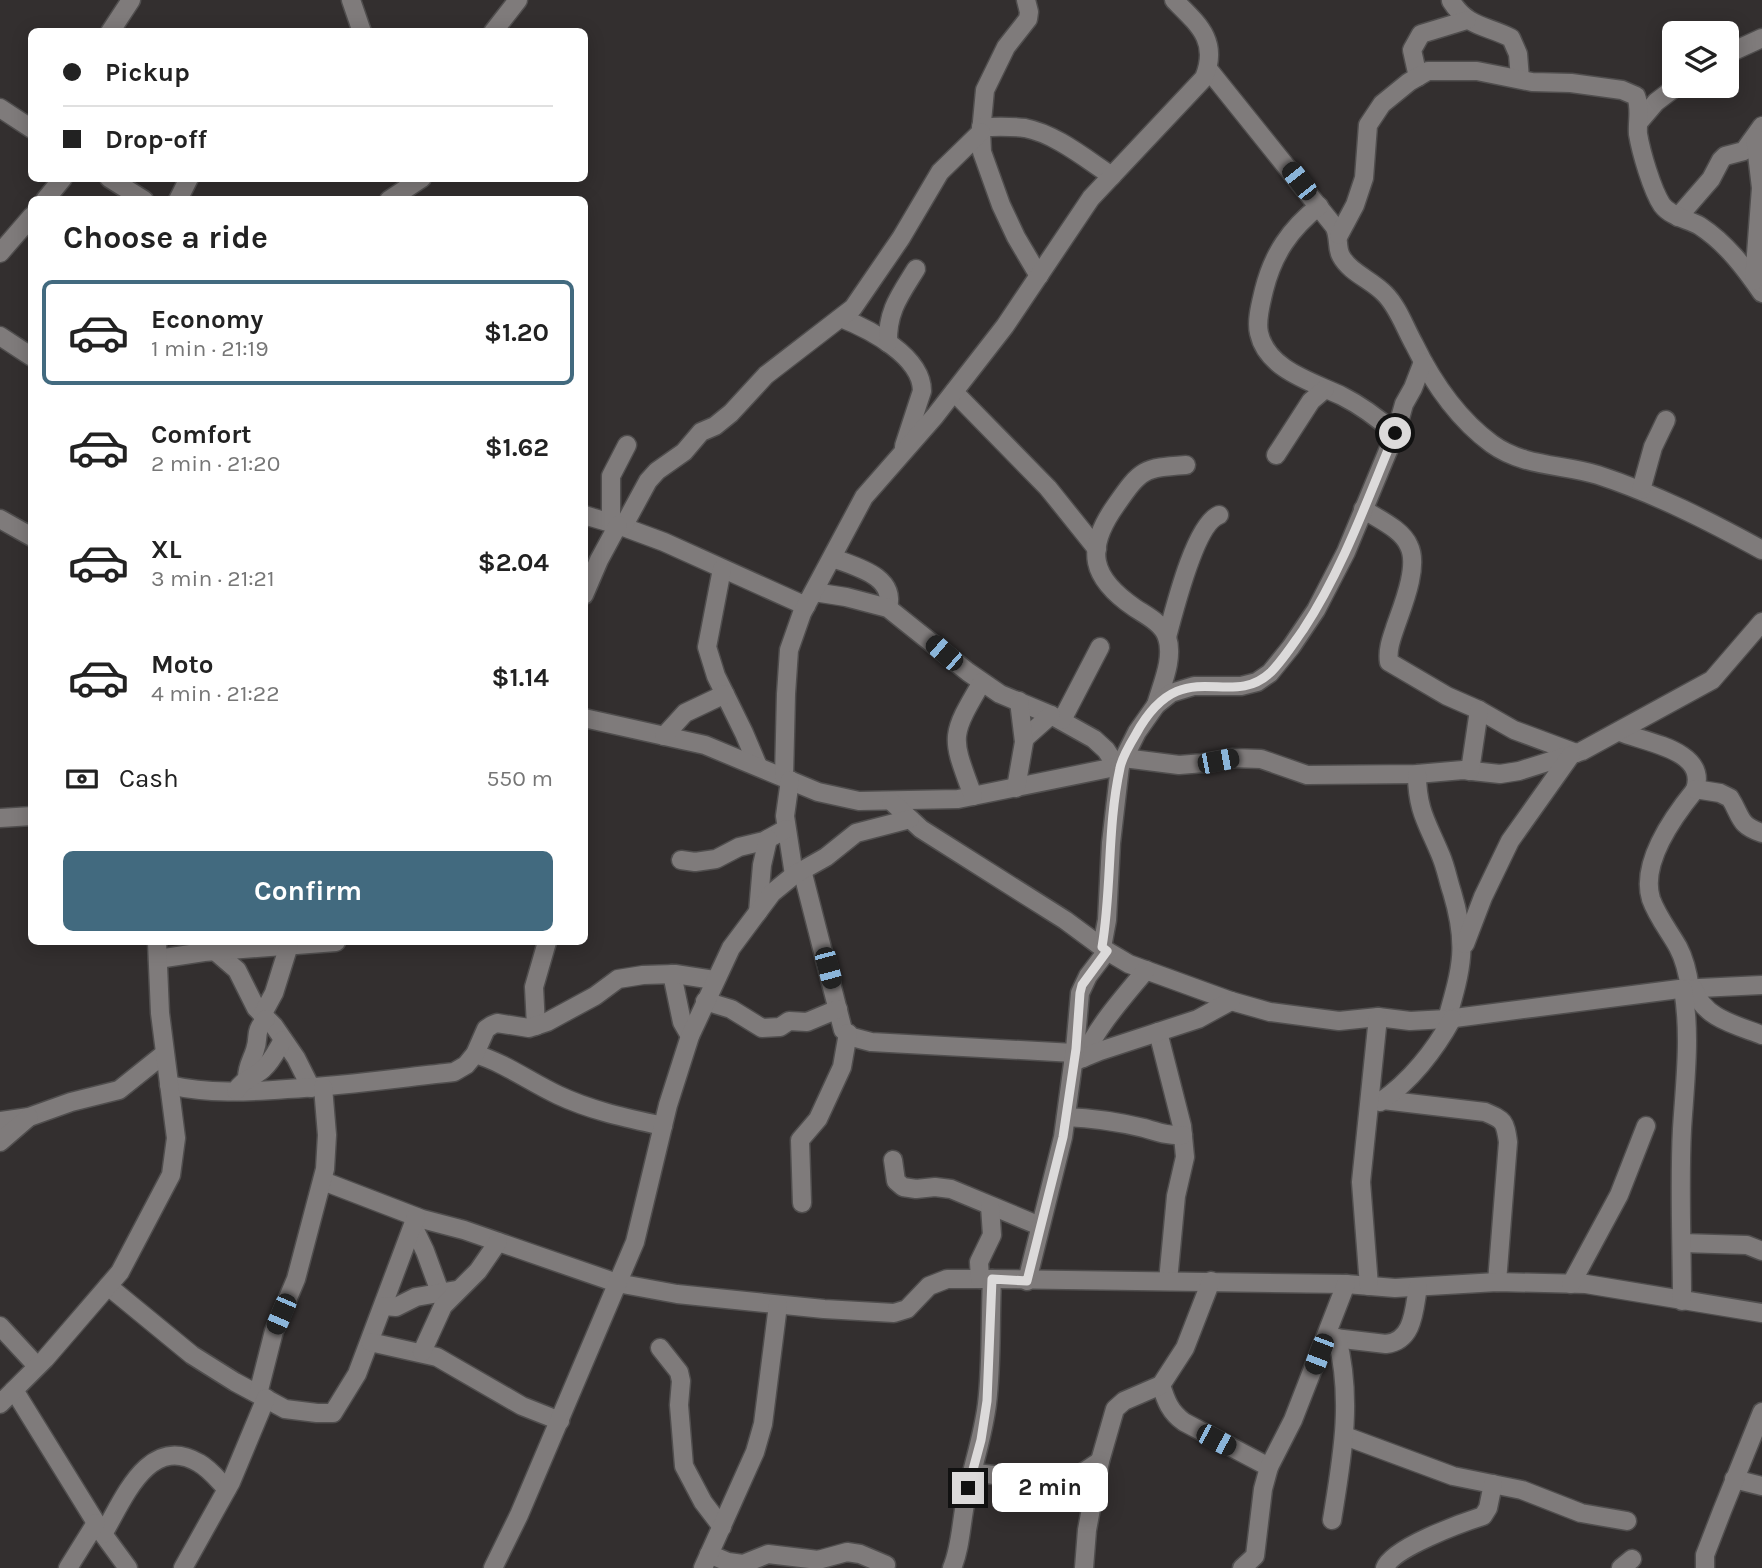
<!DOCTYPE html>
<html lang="en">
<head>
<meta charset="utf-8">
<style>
	:root { --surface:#fff; --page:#f6f6f6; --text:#222; --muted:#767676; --line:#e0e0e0; --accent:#426a7f }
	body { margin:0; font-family:Karla,sans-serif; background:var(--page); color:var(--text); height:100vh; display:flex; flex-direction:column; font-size:26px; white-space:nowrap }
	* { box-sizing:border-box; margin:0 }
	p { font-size:23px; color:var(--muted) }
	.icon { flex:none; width:38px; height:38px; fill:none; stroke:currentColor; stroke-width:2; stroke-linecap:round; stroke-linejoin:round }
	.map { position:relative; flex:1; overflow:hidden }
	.details { position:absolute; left:28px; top:196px; width:560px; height:749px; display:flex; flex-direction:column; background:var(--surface); border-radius:10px; box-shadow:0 4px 18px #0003 }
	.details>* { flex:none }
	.top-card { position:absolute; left:28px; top:28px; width:560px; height:154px; border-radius:10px; box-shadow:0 4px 18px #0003; display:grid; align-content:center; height:154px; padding:0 35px; background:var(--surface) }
	.controls { position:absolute; left:1662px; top:21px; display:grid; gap:14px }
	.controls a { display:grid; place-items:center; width:77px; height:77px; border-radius:10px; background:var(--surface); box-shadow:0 4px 18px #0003; font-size:35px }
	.end { position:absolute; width:32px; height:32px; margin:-16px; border:9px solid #dcdada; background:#111; box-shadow:0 0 0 4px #111 }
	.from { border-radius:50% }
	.bubble { position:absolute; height:49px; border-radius:10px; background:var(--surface); box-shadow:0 4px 18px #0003; font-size:23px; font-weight:700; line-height:49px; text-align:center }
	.car { position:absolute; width:21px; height:42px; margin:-21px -10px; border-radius:9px; box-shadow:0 0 5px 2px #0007; background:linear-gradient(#222 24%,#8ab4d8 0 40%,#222 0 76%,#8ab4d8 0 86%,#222 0) }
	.top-card b { display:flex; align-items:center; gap:24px; height:66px; font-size:26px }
	.top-card b+b { border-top:2px solid var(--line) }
	.top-card i { width:18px; height:18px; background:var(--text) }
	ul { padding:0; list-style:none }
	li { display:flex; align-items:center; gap:21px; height:105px; margin:0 14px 10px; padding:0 21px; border:4px solid transparent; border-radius:10px }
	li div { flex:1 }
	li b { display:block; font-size:26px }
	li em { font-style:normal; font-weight:700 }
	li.selected { border-color:var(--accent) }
	li>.icon { width:63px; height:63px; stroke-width:1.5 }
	h2 { padding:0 35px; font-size:32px; line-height:84px }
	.pay { display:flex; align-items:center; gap:18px; height:77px; padding:0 35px; font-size:26px }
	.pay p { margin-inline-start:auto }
	.button { display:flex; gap:14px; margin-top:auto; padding:14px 35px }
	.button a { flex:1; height:80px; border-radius:10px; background:var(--accent); color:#fff; font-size:28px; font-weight:700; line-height:80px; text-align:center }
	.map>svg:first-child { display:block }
</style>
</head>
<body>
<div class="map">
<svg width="1762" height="1568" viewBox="0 0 1762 1568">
	<rect width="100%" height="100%" fill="#332f2f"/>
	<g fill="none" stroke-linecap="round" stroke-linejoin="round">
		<defs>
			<g id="minor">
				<polyline points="351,0 362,32"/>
				<polyline points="1026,0 1029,12 1028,19 1006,47 985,90 981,132 982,152 1001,205 1016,237 1039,276"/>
				<path d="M1451 1C1468 28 1486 25 1511 38L1518 54 1520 79"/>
				<polyline points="110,32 131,0"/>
				<polyline points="493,32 518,0"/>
				<polyline points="1727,54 1762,38"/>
				<path d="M1208 69 1334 226C1340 237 1336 247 1341 256 1350 273 1372 280 1385 294 1398 307 1405 328 1414 344 1432 381 1458 419 1492 444 1524 467 1563 464 1598 475 1656 494 1709 521 1762 550"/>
				<polyline points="1418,77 1412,50 1421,34 1467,20"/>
				<polyline points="0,108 32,129"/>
				<polyline points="1639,122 1656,102 1677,86"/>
				<path d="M981 127C995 127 1011 126 1025 128 1056 134 1086 159 1112 176"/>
				<polyline points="109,178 144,200"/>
				<polyline points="45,200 63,178"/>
				<polyline points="178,200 189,178"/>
				<polyline points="389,200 422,178"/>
				<path d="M1319 206C1290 229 1273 254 1264 290 1261 303 1256 320 1259 333 1267 370 1313 382 1342 396 1362 406 1379 419 1395 433"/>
				<polyline points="1678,217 1711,179 1721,160 1725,156 1744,151 1762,126"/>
				<path d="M1339 235 1355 205 1364 178 1368 125 1382 104 1409 82 1428 71H1477L1532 82 1571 83 1622 90 1636 96C1641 109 1637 121 1638 134 1641 152 1652 190 1662 205 1671 217 1688 219 1700 226 1726 243 1745 268 1762 293"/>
				<polyline points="0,253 32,216"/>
				<polyline points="1754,281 1761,188 1755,137"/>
				<path d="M841 318C869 329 922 356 922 391L904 446"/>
				<polyline points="0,336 32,357"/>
				<path d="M888 343C887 311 900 295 916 269"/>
				<polyline points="954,392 1048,488 1097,549"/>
				<polyline points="1276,455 1311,401 1325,389"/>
				<polyline points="1641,490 1653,447 1666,420"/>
				<path d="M1363 509C1378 519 1402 529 1409 546 1419 566 1403 605 1396 625 1392 637 1387 649 1389 662L1447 696 1479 710 1514 730 1576 753"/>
				<polyline points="584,515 618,525 664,542 806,606"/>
				<polyline points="0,519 32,537"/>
				<polyline points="611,523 611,476 627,445"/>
				<polyline points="623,527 648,481 657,471 684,452 701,432 715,426 731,413 766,375 853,308 901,238 940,172 981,132"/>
				<path d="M833 558C856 567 896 576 888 608"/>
				<polyline points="722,569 707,647 716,676 744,733 758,766"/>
				<polyline points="814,592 846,597 888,608 968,672 1000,694 1051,715 1094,739 1106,750 1117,767"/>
				<polyline points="584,595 599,560 618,525"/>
				<path d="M1167 637C1174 611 1195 524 1219 515"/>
				<path d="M1156 705C1162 684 1174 659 1167 637 1162 623 1147 616 1135 608 1091 578 1084 550 1116 505 1141 469 1143 468 1186 465"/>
				<polyline points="584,718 705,745 818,792 859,801 958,799 1120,766"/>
				<polyline points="1062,720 1100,647"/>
				<path d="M1620 732C1647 743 1708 750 1695 790 1673 817 1640 863 1651 899 1657 916 1669 931 1678 947 1685 960 1688 974 1690 989"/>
				<polyline points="664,736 685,713 725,694"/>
				<polyline points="1024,739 1051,715"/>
				<polyline points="1124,758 1179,765 1204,763 1232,758 1261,759 1307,775 1417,774 1463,770 1500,774 1519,771 1582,751 1712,680 1762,622"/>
				<polyline points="1470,771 1479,710"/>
				<path d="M1417 774C1417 811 1428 824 1441 856 1446 868 1448 880 1452 892 1468 945 1462 967 1447 1019"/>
				<path d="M784 777 786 694 789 650 802 613 864 497 935 416 1005 326 1091 198 1204 78C1219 41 1199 25 1174 0"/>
				<polyline points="790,780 785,816 794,875"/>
				<polyline points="1016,788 1024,742 1019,701"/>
				<path d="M1695 789 1720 793 1730 798C1742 817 1738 825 1762 833"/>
				<path d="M973 796C951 736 949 738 982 682"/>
				<polyline points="891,801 921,829 1065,920 1107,951 1129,964 1231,1001 1270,1012 1339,1021 1378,1017 1410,1021 1447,1019 1679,989 1762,985"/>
				<polyline points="0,818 32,816"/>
				<polyline points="681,860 695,862 716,859 739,847 764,841 786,829"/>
				<polyline points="802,870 843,1030 852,1037 871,1042 1074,1053"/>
				<polyline points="758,912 762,865 768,839"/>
				<polyline points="1465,944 1483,897 1510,841 1571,755"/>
				<polyline points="1102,947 1107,920 1111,843 1120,766 1137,732 1156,705 1171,693 1194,686 1241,686 1257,682 1270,673 1291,647 1316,610 1346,552 1397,429 1404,404 1413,388 1423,362"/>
				<polyline points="215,951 237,970 256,1008 274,1026 296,1058 311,1088"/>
				<polyline points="158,959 204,952 336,942"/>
				<polyline points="672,974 682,1022 690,1036"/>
				<path d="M1694 989C1703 1018 1736 1025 1762 1035"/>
				<polyline points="705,1001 731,1009 762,1028 780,1027 789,1021 807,1022 838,1009"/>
				<polyline points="262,1015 274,993 289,945"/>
				<polyline points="536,1026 534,987 547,942"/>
				<polyline points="1158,1032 1182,1126 1185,1157 1176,1196 1168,1281"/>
				<path d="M475 1054C505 1063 530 1082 558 1095 592 1111 627 1118 663 1126"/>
				<path d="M1083 1058C1098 1025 1123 998 1146 970"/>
				<polyline points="1073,1062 1100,1051 1198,1019 1231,1001"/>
				<path d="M247 1078C247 1066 252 1060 255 1050 260 1036 253 1033 266 1019"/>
				<path d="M169 1085C208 1094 248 1092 287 1089 343 1086 399 1078 454 1072L466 1065 475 1054 486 1029 492 1025 497 1023 529 1028 547 1022 595 996 618 979 643 975 675 974 714 980"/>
				<path d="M236 1091C243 1079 253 1078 263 1069 272 1061 277 1050 283 1040"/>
				<path d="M1383 1100 1485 1112C1504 1120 1505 1121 1508 1142L1497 1282"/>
				<path d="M1380 1102C1410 1082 1435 1050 1452 1019"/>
				<path d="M1066 1117C1092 1118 1119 1122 1144 1128 1158 1132 1168 1136 1183 1135"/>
				<polyline points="0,1121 29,1117 71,1102 119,1090 164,1054"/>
				<polyline points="0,1142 29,1117"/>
				<polyline points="893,1160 896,1181 903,1187 916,1189 935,1187 951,1189 1040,1226"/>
				<polyline points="323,1181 422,1219 464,1230 617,1283 677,1294 824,1309 894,1313 907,1309 929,1286 947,1279 992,1279 1346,1284 1395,1288 1497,1282 1586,1284 1762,1313"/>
				<polyline points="802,1203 800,1140 818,1119 842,1067 848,1033"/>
				<polyline points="413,1226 425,1251 440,1292"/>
				<polyline points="1682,1243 1747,1245 1762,1251"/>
				<polyline points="980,1279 979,1262 992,1235 990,1206"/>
				<polyline points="1027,1281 1063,1137 1075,1049 1080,993 1088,976 1107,951"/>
				<polyline points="1571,1284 1619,1195 1646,1126"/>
				<polyline points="108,1286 192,1355 235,1382 285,1409 317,1413 333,1413 357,1374 416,1217"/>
				<polyline points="1369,1286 1361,1182 1378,1017"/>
				<path d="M1682 1301C1682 1244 1679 1186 1682 1129 1685 1082 1691 1035 1683 989"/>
				<polyline points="384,1306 396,1307 416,1297 456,1290"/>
				<polyline points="0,1326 37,1366"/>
				<path d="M1326 1337 1386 1344C1414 1341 1414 1309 1418 1287"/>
				<polyline points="370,1342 437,1357 522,1406 560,1421"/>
				<polyline points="660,1348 679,1372 681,1381 679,1405 684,1466 703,1502 722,1527"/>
				<polyline points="422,1352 443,1306 478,1271 498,1242"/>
				<path d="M1161 1385C1166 1401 1170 1412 1184 1422L1269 1467"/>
				<polyline points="14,1390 103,1534 128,1568"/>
				<polyline points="258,1394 274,1331 296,1279 325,1169 327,1135 323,1087"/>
				<polyline points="0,1404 45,1359 120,1272 171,1175 176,1138 160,1013 157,942"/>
				<polyline points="1345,1436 1453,1476 1522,1490 1581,1513 1627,1521"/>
				<path d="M972 1473C1005 1473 1038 1489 1071 1478 1081 1475 1091 1467 1100 1461"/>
				<polyline points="1734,1479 1762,1486"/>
				<path d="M1332 1520C1342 1458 1353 1400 1337 1338"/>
				<path d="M103 1534C123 1501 148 1433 199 1463 210 1469 219 1481 227 1489"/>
				<polyline points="709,1554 728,1562 743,1564 768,1554 818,1560 847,1552 860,1554 886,1565"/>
				<polyline points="68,1568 96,1523"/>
				<polyline points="183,1568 231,1482 266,1398"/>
				<polyline points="493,1568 519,1515 635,1242 668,1105 690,1036 731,948 772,893 794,875 826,857 856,833 910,819"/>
				<polyline points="703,1568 755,1452 763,1424 778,1305"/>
				<path d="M952 1568C961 1547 961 1522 966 1499 972 1467 983 1437 987 1404 992 1363 990 1320 992 1279"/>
				<polyline points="1084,1568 1087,1530 1100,1461 1115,1409 1124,1401 1161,1385 1185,1348 1211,1281"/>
				<polyline points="1242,1568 1255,1556 1263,1489 1269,1467 1293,1420 1346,1284"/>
				<path d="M1385 1568C1392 1548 1461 1523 1483 1516L1488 1508 1493 1484"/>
				<polyline points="1621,1568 1632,1559"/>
				<polyline points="1705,1568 1705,1555 1722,1511 1762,1412"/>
			</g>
		</defs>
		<use href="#minor" stroke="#504e4e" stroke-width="21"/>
		<use href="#minor" stroke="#7f7b7b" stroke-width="18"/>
	</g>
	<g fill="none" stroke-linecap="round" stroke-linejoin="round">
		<path stroke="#dcdada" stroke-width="9" d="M968 1488 981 1440 987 1401 992 1279 1027 1281 1063 1137 1076 1049 1080 993 1082 985 1107 951 1102 947C1112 888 1107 827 1120 768 1122 757 1130 744 1136 734 1182 650 1229 712 1271 672 1283 660 1293 644 1303 630 1343 569 1367 500 1395 433"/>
	</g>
</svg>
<div class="controls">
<a><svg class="icon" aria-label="layers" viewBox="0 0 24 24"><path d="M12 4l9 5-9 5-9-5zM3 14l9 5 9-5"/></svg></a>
</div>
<i class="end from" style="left:1395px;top:433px"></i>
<i class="end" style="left:968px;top:1488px"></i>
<div class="bubble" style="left:992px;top:1463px;width:116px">2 min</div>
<i class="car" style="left:1299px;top:181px;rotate:322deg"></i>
<i class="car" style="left:944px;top:653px;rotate:311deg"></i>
<i class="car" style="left:1218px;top:761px;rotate:79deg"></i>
<i class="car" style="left:828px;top:968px;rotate:165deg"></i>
<i class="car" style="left:281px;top:1314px;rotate:203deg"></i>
<i class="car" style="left:1319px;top:1354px;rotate:201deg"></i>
<i class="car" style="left:1216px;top:1440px;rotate:118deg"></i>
<div class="top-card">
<b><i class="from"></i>Pickup</b>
<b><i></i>Drop-off</b>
</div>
<section class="details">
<h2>Choose a ride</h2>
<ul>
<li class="selected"><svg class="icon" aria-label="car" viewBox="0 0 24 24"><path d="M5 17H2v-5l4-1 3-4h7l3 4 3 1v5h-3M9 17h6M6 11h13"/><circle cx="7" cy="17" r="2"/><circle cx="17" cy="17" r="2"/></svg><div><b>Economy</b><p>1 min · 21:19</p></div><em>$1.20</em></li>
<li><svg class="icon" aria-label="car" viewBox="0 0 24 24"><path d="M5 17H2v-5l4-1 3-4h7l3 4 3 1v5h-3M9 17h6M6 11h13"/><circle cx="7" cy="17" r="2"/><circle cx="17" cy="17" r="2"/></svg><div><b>Comfort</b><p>2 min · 21:20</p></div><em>$1.62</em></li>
<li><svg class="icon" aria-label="car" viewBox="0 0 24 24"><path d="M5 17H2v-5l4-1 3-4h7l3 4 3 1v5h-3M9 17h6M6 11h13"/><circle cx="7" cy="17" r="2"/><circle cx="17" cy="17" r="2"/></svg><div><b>XL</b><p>3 min · 21:21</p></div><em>$2.04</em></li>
<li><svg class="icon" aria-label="car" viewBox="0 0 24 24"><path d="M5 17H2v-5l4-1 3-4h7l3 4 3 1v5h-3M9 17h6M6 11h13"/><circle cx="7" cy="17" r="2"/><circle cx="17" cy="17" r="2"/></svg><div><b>Moto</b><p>4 min · 21:22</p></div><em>$1.14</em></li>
</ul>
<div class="pay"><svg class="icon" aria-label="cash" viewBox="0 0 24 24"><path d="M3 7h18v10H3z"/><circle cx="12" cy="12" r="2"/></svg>Cash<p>550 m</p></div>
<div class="button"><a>Confirm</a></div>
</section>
</div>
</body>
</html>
